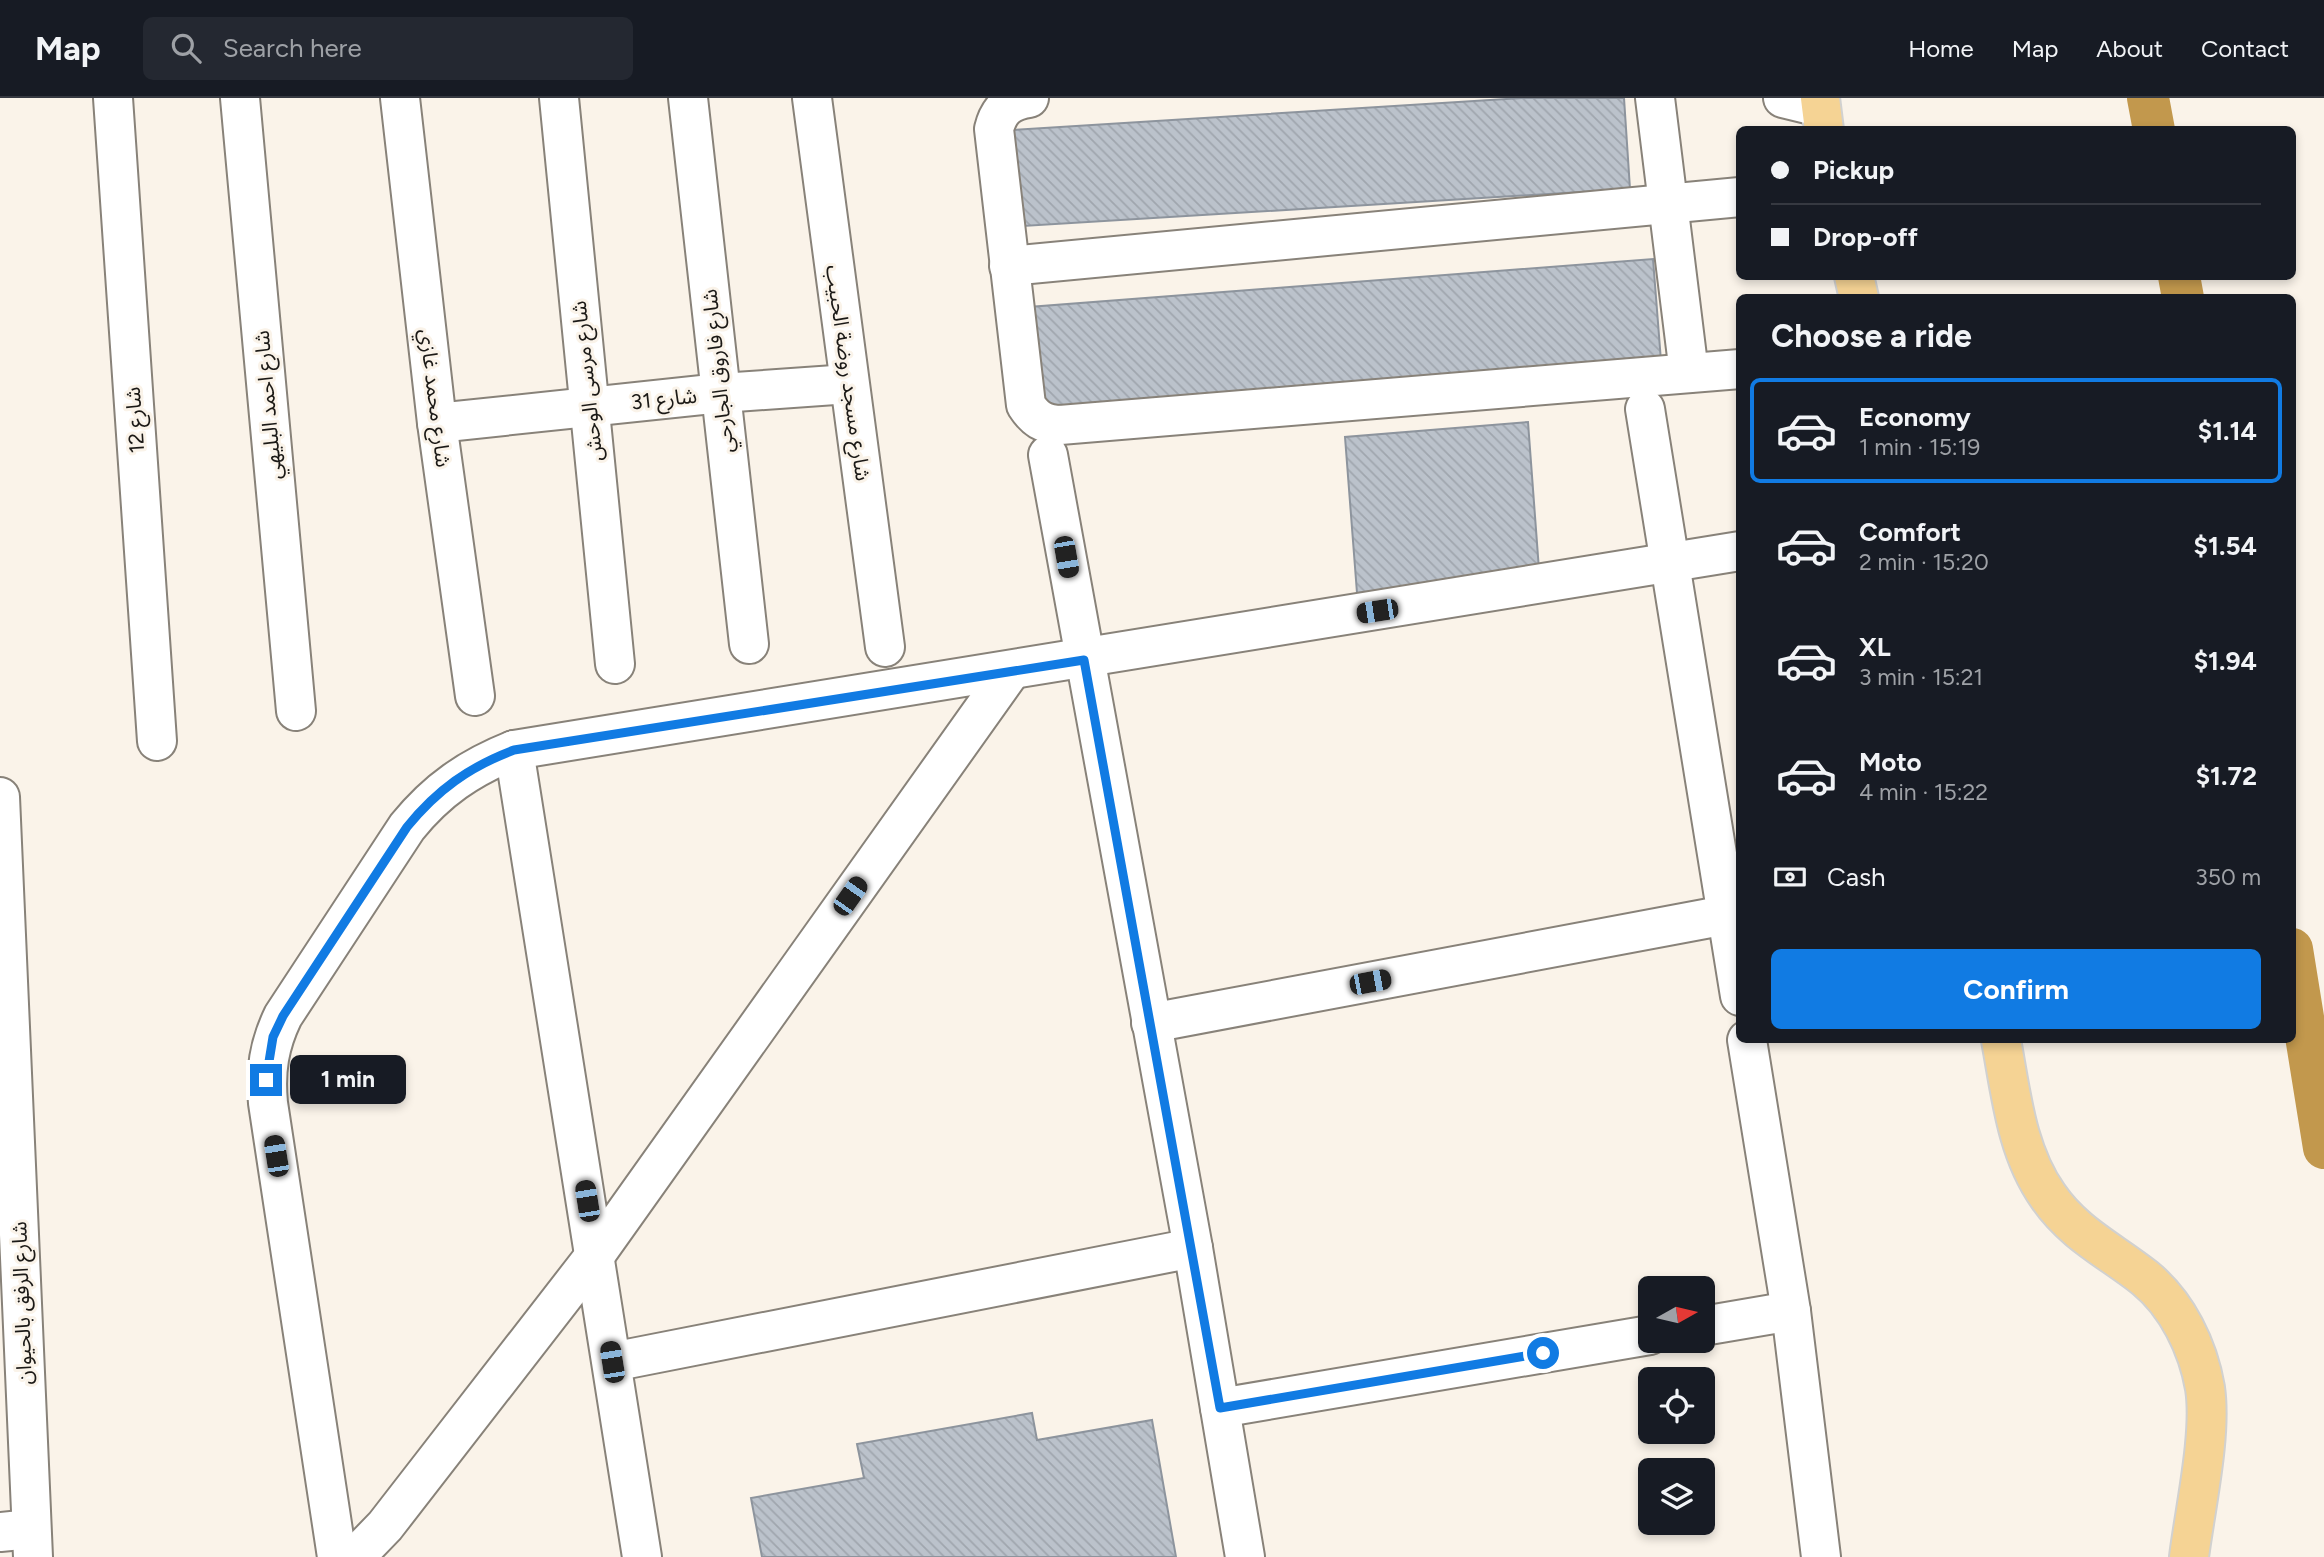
<!DOCTYPE html>
<html lang="en">
<head>
<meta charset="utf-8">
<style>
	:root { --surface:#171b24; --page:#242831; --text:#f1f3f6; --muted:#9ea1a6; --line:#363941; --accent:#117be3 }
	body { margin:0; font-family:Figtree,"Noto Sans Arabic",sans-serif; background:var(--page); color:var(--text); height:100vh; display:flex; flex-direction:column; font-size:26px; white-space:nowrap }
	* { box-sizing:border-box; margin:0 }
	p { font-size:23px; color:var(--muted) }
	.icon { flex:none; width:38px; height:38px; fill:none; stroke:currentColor; stroke-width:2; stroke-linecap:round; stroke-linejoin:round }
	.map { position:relative; flex:1; overflow:hidden }
	.side { position:absolute; left:1736px; top:196px; width:560px; height:749px; display:flex; flex-direction:column; background:var(--surface); border-radius:10px; box-shadow:0 4px 10px #0003 }
	.side>* { flex:none }
	.banner { position:absolute; left:1736px; top:28px; width:560px; height:154px; border-radius:10px; box-shadow:0 4px 10px #0003; display:grid; align-content:center; height:154px; padding:0 35px; background:var(--surface) }
	.needle { width:46px; rotate:82deg }
	.fabs { position:absolute; left:1638px; top:1178px; display:grid; gap:14px }
	.fabs a { display:grid; place-items:center; width:77px; height:77px; border-radius:10px; background:var(--surface); box-shadow:0 4px 10px #0003; font-size:35px }
	.end { position:absolute; width:32px; height:32px; margin:-16px; border:9px solid #117be3; background:#fff; box-shadow:0 0 0 4px #fff }
	.from { border-radius:50% }
	.bubble { position:absolute; height:49px; border-radius:10px; background:var(--surface); box-shadow:0 4px 10px #0003; font-size:23px; font-weight:700; line-height:49px; text-align:center }
	.car { position:absolute; width:21px; height:42px; margin:-21px -10px; border-radius:9px; box-shadow:0 0 5px 2px #0007; background:linear-gradient(#222 24%,#8ab4d8 0 40%,#222 0 76%,#8ab4d8 0 86%,#222 0) }
	.banner b { display:flex; align-items:center; gap:24px; height:66px; font-size:26px }
	.banner b+b { border-top:2px solid var(--line) }
	.banner i { width:18px; height:18px; background:var(--text) }
	ul { padding:0; list-style:none }
	li { display:flex; align-items:center; gap:21px; height:105px; margin:0 14px 10px; padding:0 21px; border:4px solid transparent; border-radius:10px }
	li div { flex:1 }
	li b { display:block; font-size:26px }
	li em { font-style:normal; font-weight:700 }
	li.on { border-color:var(--accent) }
	li>.icon { width:63px; height:63px; stroke-width:1.5 }
	h2 { padding:0 35px; font-size:32px; line-height:84px }
	.pay { display:flex; align-items:center; gap:18px; height:77px; padding:0 35px; font-size:26px }
	.pay p { margin-inline-start:auto }
	.cta { display:flex; gap:14px; margin-top:auto; padding:14px 35px }
	.cta a { flex:1; height:80px; border-radius:10px; background:var(--accent); color:#fff; font-size:28px; font-weight:700; line-height:80px; text-align:center }
	header { display:flex; align-items:center; gap:42px; box-sizing:border-box; height:98px; padding:0 35px; background:var(--surface); border-bottom:2px solid var(--line) }
	header strong { font-size:33px }
	nav { display:flex; gap:38px; margin-inline-start:auto; font-size:24px }
	.search { width:490px; height:63px; background:var(--page); display:flex; align-items:center; gap:18px; box-sizing:border-box; padding:0 24px; border-radius:10px; color:var(--muted); font-size:26px }
	.map>svg:first-child { display:block }
</style>
</head>
<body>
<header>
<strong>Map</strong>
<div class="search"><svg class="icon" aria-label="search" viewBox="0 0 24 24"><circle cx="10" cy="10" r="6"/><path d="M15 15l6 6"/></svg>Search here</div>
<nav><a>Home</a><a>Map</a><a>About</a><a>Contact</a></nav>
</header>
<div class="map">
<svg width="2324" height="1459" viewBox="0 0 2324 1459">
	<defs>
		<pattern id="building-back-hatch" width="6" height="6" patternUnits="userSpaceOnUse" patternTransform="scale(1.75)"><rect width="6" height="6" fill="#bbc2cb"/><path d="M-1 5l2 2M0 0l6 6M5-1l2 2" fill="none" stroke="#a0a6ae"/></pattern>
	</defs>
	<rect width="100%" height="100%" fill="#faf3e9"/>
	<g fill="none" stroke-linecap="round" stroke-linejoin="round">
		<g stroke="#c2984d" stroke-width="42">
			<polyline points="2148,0 2154,32"/>
			<polyline points="2179,178 2183,200"/>
			<polyline points="2292,851 2324,1050"/>
		</g>
	</g>
	<g fill="url(#building-back-hatch)" stroke="#8d949d" stroke-width="2">
		<polygon points="1522,0 1624,0 1630,91 1023,128 1012,32"/>
		<polygon points="1653,161 1661,263 1037,311 1029,209"/>
		<polygon points="1528,324 1539,472 1357,495 1345,339"/>
		<polygon points="1032,1315 1037,1342 1152,1322 1176,1459 762,1459 751,1400 864,1380 857,1346"/>
	</g>
	<g fill="none" stroke-linecap="round" stroke-linejoin="round">
		<defs>
			<g id="minor">
				<polyline points="113,0 157,643"/>
				<polyline points="240,0 296,613"/>
				<polyline points="400,0 437,325 475,598"/>
				<polyline points="559,0 615,566"/>
				<polyline points="688,0 749,546"/>
				<polyline points="812,0 885,549"/>
				<path d="M1029 0C1009 3 999 11 994 31L1026 307C1035 321 1043 326 1060 327L1740 271"/>
				<polyline points="1655,0 1689,275"/>
				<polyline points="1783,0 1820,9"/>
				<polyline points="1009,168 1740,99"/>
				<polyline points="1645,311 1740,898"/>
				<polyline points="437,325 721,295 849,286"/>
				<polyline points="1048,357 1193,1150 1245,1459"/>
				<polyline points="514,652 642,1459"/>
				<polyline points="0,699 33,1459"/>
				<polyline points="1151,925 1726,817"/>
				<polyline points="1747,942 1791,1213 1821,1459"/>
				<polyline points="1703,1228 1791,1213"/>
				<polyline points="612,1264 1193,1150"/>
				<polyline points="1220,1310 1650,1237"/>
				<polyline points="0,1434 31,1431"/>
				<path d="M337 1459 268 1005C265 973 269 947 283 918L407 729C437 692 469 670 514 652L1740 453"/>
				<polyline points="355,1459 385,1428 596,1156 1010,574"/>
			</g>
			<g id="major">
				<polyline points="1820,0 1824,32"/>
				<polyline points="1854,178 1859,200"/>
				<path d="M2001 942C2011 995 2016 1053 2048 1098 2074 1136 2111 1153 2145 1180 2177 1206 2198 1249 2205 1290 2212 1336 2195 1411 2189 1459"/>
			</g>
		</defs>
		<use href="#minor" stroke="#888279" stroke-width="42"/>
		<use href="#major" stroke="#d1d1d0" stroke-width="42"/>
		<use href="#minor" stroke="#fff" stroke-width="38"/>
		<use href="#major" stroke="#f5d394" stroke-width="38"/>
	</g>
	<g fill="none" stroke-linecap="round" stroke-linejoin="round">
		<path stroke="#117be3" stroke-width="9" d="M266 982 273 939 283 918 407 729C437 692 469 669 514 652L1084 562 1220 1310 1543 1255"/>
	</g>
	<g text-anchor="middle" stroke-width="6" stroke-linejoin="round" paint-order="stroke">
		<g font-size="21" fill="#1b1916" stroke="#faf3e9">
			<text transform="translate(718 273) rotate(-96)" y="7">شارع فاروق الجارحي</text>
			<text transform="translate(848 275) rotate(82)" y="7">شارع مسجد روضة الحبيب</text>
			<text transform="translate(587 283) rotate(-96)" y="7">شارع مرسى الوحش</text>
			<text transform="translate(435 300) rotate(83)" y="7">شارع محمد غازي</text>
			<text transform="translate(664 301) rotate(-6)" y="7">شارع 31</text>
			<text transform="translate(268 307) rotate(-95)" y="7">شارع احمد البليهي</text>
			<text transform="translate(135 322) rotate(-94)" y="7">شارع 12</text>
			<text transform="translate(22 1205) rotate(-92)" y="7">شارع الرفق بالحيوان</text>
		</g>
	</g>
</svg>
<div class="fabs">
<a><svg class="needle" viewBox="-14 -14 28 28"><path d="M0-13l5 13h-10z" fill="#e53935"/><path d="M0 13l5-13h-10z" fill="#9ea1a6"/></svg></a>
<a><svg class="icon" aria-label="locate" viewBox="0 0 24 24"><circle cx="12" cy="12" r="6"/><path d="M12 2v4M12 18v4M2 12h4M18 12h4"/></svg></a>
<a><svg class="icon" aria-label="layers" viewBox="0 0 24 24"><path d="M12 4l9 5-9 5-9-5zM3 14l9 5 9-5"/></svg></a>
</div>
<i class="end from" style="left:1543px;top:1255px"></i>
<i class="end" style="left:266px;top:982px"></i>
<div class="bubble" style="left:290px;top:957px;width:116px">1 min</div>
<i class="car" style="left:1066px;top:459px;rotate:170deg"></i>
<i class="car" style="left:1377px;top:513px;rotate:261deg"></i>
<i class="car" style="left:850px;top:798px;rotate:35deg"></i>
<i class="car" style="left:1370px;top:884px;rotate:79deg"></i>
<i class="car" style="left:276px;top:1058px;rotate:351deg"></i>
<i class="car" style="left:587px;top:1103px;rotate:351deg"></i>
<i class="car" style="left:612px;top:1264px;rotate:351deg"></i>
<div class="banner">
<b><i class="from"></i>Pickup</b>
<b><i></i>Drop-off</b>
</div>
<section class="side">
<h2>Choose a ride</h2>
<ul>
<li class="on"><svg class="icon" aria-label="car" viewBox="0 0 24 24"><path d="M5 17H2v-5l4-1 3-4h7l3 4 3 1v5h-3M9 17h6M6 11h13"/><circle cx="7" cy="17" r="2"/><circle cx="17" cy="17" r="2"/></svg><div><b>Economy</b><p>1 min · 15:19</p></div><em>$1.14</em></li>
<li><svg class="icon" aria-label="car" viewBox="0 0 24 24"><path d="M5 17H2v-5l4-1 3-4h7l3 4 3 1v5h-3M9 17h6M6 11h13"/><circle cx="7" cy="17" r="2"/><circle cx="17" cy="17" r="2"/></svg><div><b>Comfort</b><p>2 min · 15:20</p></div><em>$1.54</em></li>
<li><svg class="icon" aria-label="car" viewBox="0 0 24 24"><path d="M5 17H2v-5l4-1 3-4h7l3 4 3 1v5h-3M9 17h6M6 11h13"/><circle cx="7" cy="17" r="2"/><circle cx="17" cy="17" r="2"/></svg><div><b>XL</b><p>3 min · 15:21</p></div><em>$1.94</em></li>
<li><svg class="icon" aria-label="car" viewBox="0 0 24 24"><path d="M5 17H2v-5l4-1 3-4h7l3 4 3 1v5h-3M9 17h6M6 11h13"/><circle cx="7" cy="17" r="2"/><circle cx="17" cy="17" r="2"/></svg><div><b>Moto</b><p>4 min · 15:22</p></div><em>$1.72</em></li>
</ul>
<div class="pay"><svg class="icon" aria-label="cash" viewBox="0 0 24 24"><path d="M3 7h18v10H3z"/><circle cx="12" cy="12" r="2"/></svg>Cash<p>350 m</p></div>
<div class="cta"><a>Confirm</a></div>
</section>
</div>
</body>
</html>
